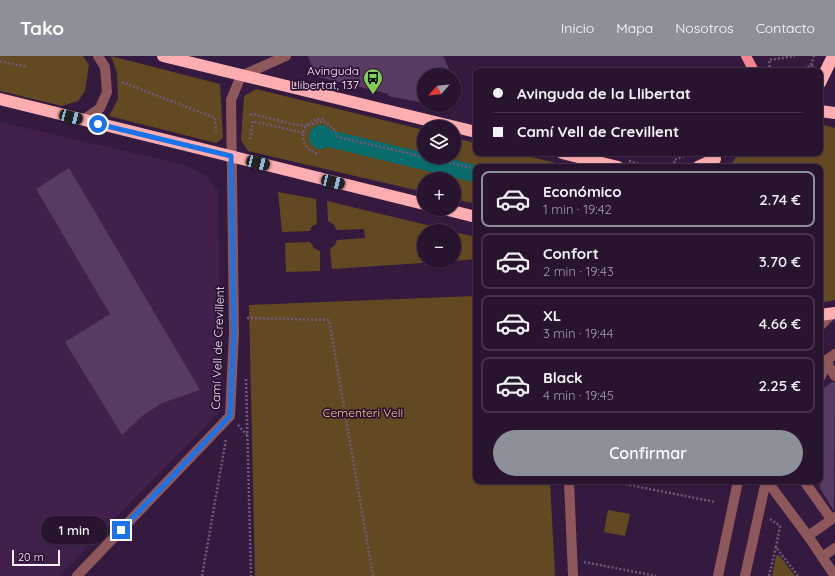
<!DOCTYPE html>
<html lang="es">
<head>
<meta charset="utf-8">
<style>
	:root { --surface:#28142f; --page:#34213b; --text:#f1f3f6; --muted:#a59eaa; --line:#44334b; --accent:#8c9099 }
	body { margin:0; font-family:Quicksand,sans-serif; background:var(--page); color:var(--text); height:100vh; display:flex; flex-direction:column; font-size:15px; white-space:nowrap }
	* { box-sizing:border-box; margin:0 }
	p { font-size:13px; color:var(--muted) }
	.icon { flex:none; width:22px; height:22px; fill:none; stroke:currentColor; stroke-width:2; stroke-linecap:round; stroke-linejoin:round }
	.map { position:relative; flex:1; overflow:hidden }
	.panel { position:absolute; left:473px; top:108px; width:350px; height:320px; display:flex; flex-direction:column; background:var(--surface); border-radius:8px; box-shadow:0 1px 3px #0004,0 0 0 1px var(--line) }
	.panel>* { flex:none }
	.banner { position:absolute; left:473px; top:12px; width:350px; height:88px; border-radius:8px; box-shadow:0 1px 3px #0004,0 0 0 1px var(--line); display:grid; align-content:center; height:88px; padding:0 20px; background:var(--surface) }
	.needle { width:26px; rotate:243deg }
	.tools { position:absolute; left:417px; top:12px; display:grid; gap:8px }
	.tools a { display:grid; place-items:center; width:44px; height:44px; border-radius:50%; background:var(--surface); box-shadow:0 1px 3px #0004,0 0 0 1px var(--line); font-size:20px }
	.scale { position:absolute; left:12px; bottom:10px; width:48px; box-sizing:border-box; padding-left:4px; border:2px solid #faf0fe; border-top:0; font-size:11px; line-height:14px; white-space:nowrap; color:#faf0fe; -webkit-text-stroke:3px #2b1034; paint-order:stroke }
	.end { position:absolute; width:18px; height:18px; margin:-9px; border:5px solid #1a73e8; background:#fff; box-shadow:0 0 0 2px #fff }
	.from { border-radius:50% }
	.bubble { position:absolute; height:28px; border-radius:14px; background:var(--surface); box-shadow:0 1px 3px #0004,0 0 0 1px var(--line); font-size:13px; font-weight:600; line-height:28px; text-align:center }
	.car { position:absolute; width:12px; height:24px; margin:-12px -6px; border-radius:5px; box-shadow:0 0 3px 1px #0007; background:linear-gradient(#222 24%,#8ab4d8 0 40%,#222 0 76%,#8ab4d8 0 86%,#222 0) }
	.banner b { display:flex; align-items:center; gap:14px; height:38px; font-size:15px }
	.banner b+b { border-top:1px solid var(--line) }
	.banner i { width:10px; height:10px; background:var(--text) }
	ul { padding:7px 0 0; list-style:none }
	li { display:flex; align-items:center; gap:12px; height:56px; margin:0 8px 6px; padding:0 12px; border:2px solid var(--line); border-radius:8px }
	li div { flex:1 }
	li b { display:block; font-size:15px }
	li em { font-style:normal; font-weight:600 }
	li.selected { border-color:var(--accent) }
	li>.icon { width:36px; height:36px; stroke-width:1.5 }
	.action { display:flex; gap:8px; margin-top:auto; padding:8px 20px }
	.action a { flex:1; height:46px; border-radius:24px; background:var(--accent); color:#fff; font-size:16px; font-weight:600; line-height:46px; text-align:center }
	header { display:flex; align-items:center; gap:24px; box-sizing:border-box; height:56px; padding:0 20px; background:var(--accent); color:#fff }
	header strong { font-size:19px }
	nav { display:flex; gap:22px; margin-inline-start:auto; font-size:14px }
	.map>svg:first-child { display:block }
</style>
</head>
<body>
<header>
<strong>Tako</strong>
<nav><a>Inicio</a><a>Mapa</a><a>Nosotros</a><a>Contacto</a></nav>
</header>
<div class="map">
<svg width="835" height="520" viewBox="0 0 835 520">
	<rect width="100%" height="100%" fill="#351a3f"/>
	<polygon fill="#41214c" points="0,66 185,109 206,120 214,131 218,134 221,354 59,520 0,520"/>
	<g fill="#624921">
		<polygon points="0,0 83,0 89,9 85,35 78,45 62,50 0,35"/>
		<polygon points="111,0 220,28 223,82 216,87 109,60 118,43 117,17"/>
		<polygon points="256,33 424,74 424,101 454,101 454,82 476,87 476,97 515,97 572,111 476,111 476,148 454,143 454,123 424,123 424,136 248,95 241,84 244,40"/>
		<polygon points="820,68 835,72 835,244 820,247 820,111 729,111 739,97 820,97"/>
		<polygon points="278,136 316,143 317,168 312,170 310,175 282,176"/>
		<polygon points="327,145 452,175 424,175 424,205 452,205 332,213 330,193 335,189 337,184 365,182 364,173 337,174 333,168 328,165"/>
		<polygon points="454,176 476,181 476,203 454,205"/>
		<polygon points="310,186 314,192 320,195 320,215 286,216 285,187"/>
		<polygon points="476,240 476,425 550,425 555,520 255,520 249,249"/>
		<polygon points="608,454 630,458 625,480 604,476"/>
		<polygon points="778,499 780,500 795,520 772,520 776,500"/>
	</g>
	<circle fill="#086c6d" cx="321" cy="81" r="12"/>
	<g fill="none" stroke-linecap="round" stroke-linejoin="round">
		<polyline stroke="#086c6d" stroke-width="17" points="327,82 476,118"/>
	</g>
	<g fill="#583b63">
		<polygon points="308,0 443,0 452,19 424,19 424,47 388,40 389,38 315,20"/>
		<polygon points="69,112 200,334 162,347 142,360 122,379 65,286 110,258 36,133"/>
		<polygon points="832,326 835,326 834,455 820,432 820,335"/>
	</g>
	<g fill="none" stroke-linecap="round" stroke-linejoin="round">
		<g stroke="#705a78" stroke-width="2.5" stroke-dasharray="2 2" stroke-linecap="butt">
			<polyline points="0,5 27,11"/>
			<polyline points="811,9 814,0"/>
			<polyline points="770,15 769,4 795,0"/>
			<polyline points="801,15 811,9 814,11"/>
			<polyline points="122,26 215,62 216,76"/>
			<path d="M250 59 254 58 291 68 306 70 323 65C330 69 335 73 338 81L424 101"/>
			<polyline points="250,83 253,65 303,77"/>
			<path d="M317 98C295 89 300 62 324 63"/>
			<polyline points="426,101 476,113"/>
			<polyline points="629,105 650,111"/>
			<polyline points="675,111 674,104 692,97"/>
			<polyline points="679,111 686,109"/>
			<polyline points="247,262 329,264 373,520"/>
			<polyline points="246,323 251,520"/>
			<polyline points="238,369 247,379"/>
			<polyline points="610,425 715,446"/>
			<polyline points="770,463 780,470 776,491"/>
			<polyline points="584,506 656,520"/>
			<polyline points="202,520 226,383"/>
			<polyline points="769,520 776,491 798,520"/>
		</g>
		<g stroke="#8e585b" stroke-width="10">
			<polyline points="83,64 100,52 107,36 105,11 98,0"/>
			<polyline points="820,270 832,258"/>
			<polyline points="828,303 828,309 835,320"/>
			<polyline points="820,322 828,303 835,298"/>
			<polyline points="569,425 573,520"/>
			<polyline points="767,425 808,480 835,520"/>
			<polyline points="804,425 831,463"/>
			<polyline points="808,480 835,461"/>
			<polyline points="822,501 835,492"/>
			<polyline points="77,520 230,360 234,276 231,44 241,20 286,0"/>
			<polyline points="718,520 738,425"/>
			<polyline points="745,520 766,425"/>
		</g>
		<polyline stroke="#f6868e" stroke-width="10" points="746,0 754,15"/>
		<g stroke="#ffadb1" stroke-width="12">
			<polyline points="163,0 476,76"/>
			<polyline points="820,27 833,0"/>
			<polyline points="0,43 424,148"/>
			<polyline points="820,55 835,57"/>
			<polyline points="562,97 618,111"/>
			<polyline points="698,111 715,103"/>
			<polyline points="444,153 476,161"/>
			<polyline points="820,259 835,257"/>
		</g>
	</g>
	<g fill="none" stroke-linecap="round" stroke-linejoin="round">
		<polyline stroke="#1a73e8" stroke-width="5" points="98,68 231,100 234,276 230,360 121,474"/>
	</g>
	<defs>
		<symbol id="bus-pin" viewBox="-11 -11 22 30"><path d="M0 17L-7.5 6A9.5 9.5 0 1 1 7.5 6Z" fill="#7ed153" stroke="#2b1034"/><path d="M-5-6H5V4H4V6H2V4H-2V6H-4V4H-5ZM-3.5-4V0h7V-4ZM-3.5 1.2v1.5H-2V1.2ZM2 1.2v1.5H3.5V1.2Z" fill="#111"/></symbol>
	</defs>
	<g fill-rule="evenodd">
		<use href="#bus-pin" x="362" y="11" width="22" height="30"/>
	</g>
	<g text-anchor="middle" stroke-width="3.5" stroke-linejoin="round" paint-order="stroke">
		<g font-size="12" fill="#faf0fe" stroke="#2b1034" text-anchor="end">
			<text x="359" y="19">Avinguda<tspan x="359" dy="14">Llibertat, 137</tspan></text>
		</g>
		<g font-size="12" fill="#faf0fe" stroke="#2b1034">
			<text transform="translate(218 292) rotate(-88)" y="4">Camí Vell de Crevillent</text>
		</g>
		<g font-size="12" fill="#fecd86" stroke="#2b1034">
			<text x="363" y="361">Cementeri Vell</text>
		</g>
	</g>
</svg>
<div class="tools">
<a><svg class="needle" viewBox="-14 -14 28 28"><path d="M0-13l5 13h-10z" fill="#e53935"/><path d="M0 13l5-13h-10z" fill="#a59eaa"/></svg></a>
<a><svg class="icon" aria-label="layers" viewBox="0 0 24 24"><path d="M12 4l9 5-9 5-9-5zM3 14l9 5 9-5"/></svg></a>
<a>+</a>
<a>−</a>
</div>
<div class="scale">20 m</div>
<i class="end from" style="left:98px;top:68px"></i>
<i class="end" style="left:121px;top:474px"></i>
<div class="bubble" style="left:41px;top:460px;width:66px">1 min</div>
<i class="car" style="left:71px;top:61px;rotate:105deg"></i>
<i class="car" style="left:258px;top:107px;rotate:104deg"></i>
<i class="car" style="left:333px;top:126px;rotate:104deg"></i>
<div class="banner">
<b><i class="from"></i>Avinguda de la Llibertat</b>
<b><i></i>Camí Vell de Crevillent</b>
</div>
<section class="panel">
<ul>
<li class="selected"><svg class="icon" aria-label="car" viewBox="0 0 24 24"><path d="M5 17H2v-5l4-1 3-4h7l3 4 3 1v5h-3M9 17h6M6 11h13"/><circle cx="7" cy="17" r="2"/><circle cx="17" cy="17" r="2"/></svg><div><b>Económico</b><p>1 min · 19:42</p></div><em>2.74 €</em></li>
<li><svg class="icon" aria-label="car" viewBox="0 0 24 24"><path d="M5 17H2v-5l4-1 3-4h7l3 4 3 1v5h-3M9 17h6M6 11h13"/><circle cx="7" cy="17" r="2"/><circle cx="17" cy="17" r="2"/></svg><div><b>Confort</b><p>2 min · 19:43</p></div><em>3.70 €</em></li>
<li><svg class="icon" aria-label="car" viewBox="0 0 24 24"><path d="M5 17H2v-5l4-1 3-4h7l3 4 3 1v5h-3M9 17h6M6 11h13"/><circle cx="7" cy="17" r="2"/><circle cx="17" cy="17" r="2"/></svg><div><b>XL</b><p>3 min · 19:44</p></div><em>4.66 €</em></li>
<li><svg class="icon" aria-label="car" viewBox="0 0 24 24"><path d="M5 17H2v-5l4-1 3-4h7l3 4 3 1v5h-3M9 17h6M6 11h13"/><circle cx="7" cy="17" r="2"/><circle cx="17" cy="17" r="2"/></svg><div><b>Black</b><p>4 min · 19:45</p></div><em>2.25 €</em></li>
</ul>
<div class="action"><a>Confirmar</a></div>
</section>
</div>
</body>
</html>
